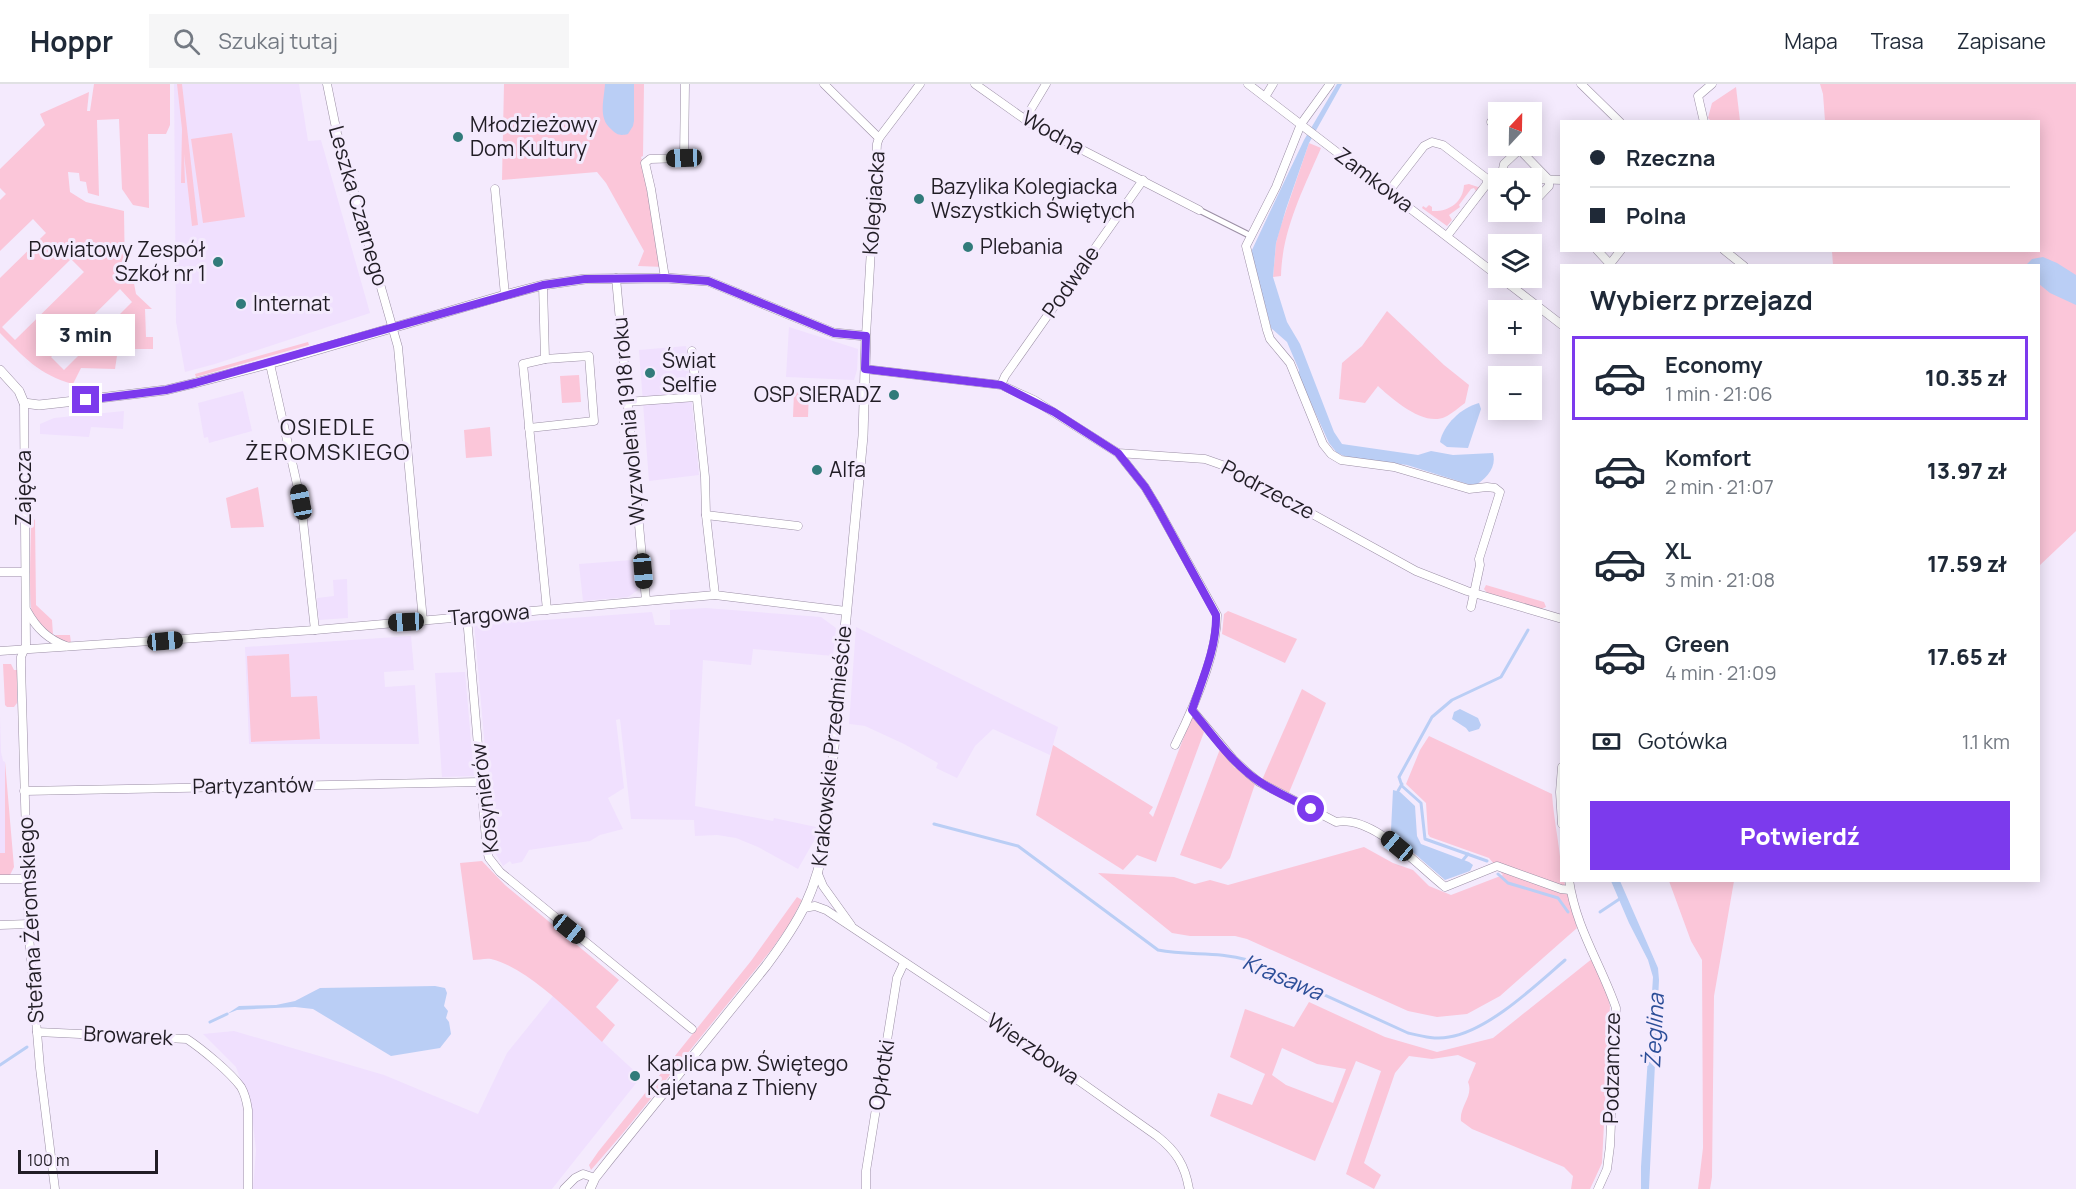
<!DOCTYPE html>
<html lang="pl">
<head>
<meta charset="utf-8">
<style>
	:root { --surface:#fff; --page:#f6f6f7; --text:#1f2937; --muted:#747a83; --line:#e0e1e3; --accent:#7c3aed }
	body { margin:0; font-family:Manrope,sans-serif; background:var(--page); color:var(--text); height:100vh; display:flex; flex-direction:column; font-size:22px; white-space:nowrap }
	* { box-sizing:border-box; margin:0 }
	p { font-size:20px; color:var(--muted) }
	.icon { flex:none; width:33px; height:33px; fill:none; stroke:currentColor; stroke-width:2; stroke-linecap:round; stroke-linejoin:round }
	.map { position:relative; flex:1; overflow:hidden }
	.details { position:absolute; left:1560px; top:180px; width:480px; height:618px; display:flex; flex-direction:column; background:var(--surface); border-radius:0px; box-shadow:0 3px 15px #0003 }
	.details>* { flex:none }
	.banner { position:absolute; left:1560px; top:36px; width:480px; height:132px; border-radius:0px; box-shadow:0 3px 15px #0003; display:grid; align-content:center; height:132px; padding:0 30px; background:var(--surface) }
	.needle { width:39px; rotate:22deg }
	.controls { position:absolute; left:1488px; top:18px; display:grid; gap:12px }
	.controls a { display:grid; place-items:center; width:54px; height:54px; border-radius:0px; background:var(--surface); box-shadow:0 3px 15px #0003; font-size:30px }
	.scale { position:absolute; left:18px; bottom:15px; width:140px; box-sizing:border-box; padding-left:6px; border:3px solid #211d25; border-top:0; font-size:16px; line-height:21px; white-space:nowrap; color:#211d25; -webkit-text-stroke:4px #f4eafd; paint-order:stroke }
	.end { position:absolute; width:27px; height:27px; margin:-14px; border:8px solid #7c3aed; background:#fff; box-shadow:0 0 0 3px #fff }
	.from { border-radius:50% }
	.bubble { position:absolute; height:42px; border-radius:0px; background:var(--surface); box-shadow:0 3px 15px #0003; font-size:20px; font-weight:800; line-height:42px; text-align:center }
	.car { position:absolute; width:18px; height:36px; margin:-18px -9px; border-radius:8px; box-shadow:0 0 4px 2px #0007; background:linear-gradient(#222 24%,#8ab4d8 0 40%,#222 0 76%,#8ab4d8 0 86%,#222 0) }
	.banner b { display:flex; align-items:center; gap:21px; height:57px; font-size:22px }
	.banner b+b { border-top:2px solid var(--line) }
	.banner i { width:15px; height:15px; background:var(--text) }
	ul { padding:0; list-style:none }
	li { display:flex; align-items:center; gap:18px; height:84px; margin:0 12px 9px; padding:0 18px; border:3px solid transparent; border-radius:0px }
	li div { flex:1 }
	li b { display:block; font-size:22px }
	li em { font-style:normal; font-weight:800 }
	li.active { border-color:var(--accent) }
	li>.icon { width:54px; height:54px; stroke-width:1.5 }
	h2 { padding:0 30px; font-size:27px; line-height:72px }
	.pay { display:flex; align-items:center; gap:15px; height:66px; padding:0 30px; font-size:22px }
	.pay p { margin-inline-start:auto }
	.primary-button { display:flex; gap:12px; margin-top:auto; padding:12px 30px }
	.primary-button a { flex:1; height:69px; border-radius:0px; background:var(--accent); color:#fff; font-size:24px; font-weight:800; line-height:69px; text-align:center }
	header { display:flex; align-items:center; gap:36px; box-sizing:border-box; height:84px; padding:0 30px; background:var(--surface); border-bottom:2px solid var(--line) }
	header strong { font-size:28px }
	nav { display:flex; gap:33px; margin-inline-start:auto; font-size:21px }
	.search { width:420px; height:54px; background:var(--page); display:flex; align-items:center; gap:15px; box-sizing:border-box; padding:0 21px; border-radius:0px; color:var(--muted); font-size:22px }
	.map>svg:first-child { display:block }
</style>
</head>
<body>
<header>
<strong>Hoppr</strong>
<div class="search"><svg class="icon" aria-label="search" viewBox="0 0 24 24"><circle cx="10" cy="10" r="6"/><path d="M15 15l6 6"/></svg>Szukaj tutaj</div>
<nav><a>Mapa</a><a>Trasa</a><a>Zapisane</a></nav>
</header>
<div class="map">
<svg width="2076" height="1105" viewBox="0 0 2076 1105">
	<rect width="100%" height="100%" fill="#f4eafd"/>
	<g fill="#f0e0fe">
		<polygon points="174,0 299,0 308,57 321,56 370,229 215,280 185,288 176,238"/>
		<polygon points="789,243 858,265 857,286 854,296 786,293"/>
		<polygon points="686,262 699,391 649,397 639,266"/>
		<polygon points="243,307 252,347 209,359 208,353 204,354 198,319"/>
		<polygon points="124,327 123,345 91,343 89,353 40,350 40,340 54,334"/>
		<polygon points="632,476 638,506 628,513 583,517 579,480"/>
		<polygon points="347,495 348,534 319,536 317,514 334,512 333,496"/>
		<polygon points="706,524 821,533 836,544 833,572 753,565 751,581 703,576 695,722 773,737 774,734 816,743 815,755 798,785 758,763 736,754 717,751 695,752 694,736 631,735 620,635 616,636 624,704 608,714 623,745 600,751 590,757 529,766 522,778 512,780 510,777 503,782 494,767 474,539 531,537 652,528 655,541 670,541 670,526"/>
		<polygon points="856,543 1058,643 1050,671 993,645 975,662 957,694 936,684 938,679 904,660 865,642 849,640"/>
		<polygon points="411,552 414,586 384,588 385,603 415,601 419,660 249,660 245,563"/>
		<polygon points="465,588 474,692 442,693 435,589"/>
		<polygon points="0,632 1,668 3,677 5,678 5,769 0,769"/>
		<polygon points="553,912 641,993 552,1105 253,1105 256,1066 251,1023 236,983 203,950 234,947 384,991 478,1030 507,969"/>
	</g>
	<g fill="#fbc6d9" fill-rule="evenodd">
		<path d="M94 0H170V41L166 50H148L149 124 133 121 122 105 119 35 97 36 99 112 88 109 86 98 80 97 79 89 68 88 70 108 86 118 124 127 125 194H133L136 210 152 225H145L146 253H153V265H118L115 285 81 284 73 300C39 291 24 273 0 249V194L46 149 33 135 0 167V116L6 110 0 104V85L45 41 40 30 89 8 87 27H90ZM71 175 84 188 15 256 2 243ZM120 205 132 218 64 286 51 273Z"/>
		<polygon points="177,0 182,0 198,141 192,142 184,70 185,99 181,99 182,45"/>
		<polygon points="504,0 644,0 643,72 641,73 651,105 664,183 638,182 644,167 606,99 597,88 502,96"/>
		<polygon points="1820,0 2076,0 2076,447 2039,482 2038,182 1833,181 1832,167 2038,166 2038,38 1825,37 1823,10"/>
		<polygon points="1736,3 1740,37 1711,37 1708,34 1712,19"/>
		<polygon points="232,49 245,133 203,139 191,55"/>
		<path d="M1309 59 1321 64C1303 106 1282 146 1281 192L1273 193 1276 159 1280 144Z"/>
		<path d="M1469 100 1478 103 1482 101 1477 109 1474 104 1471 105 1459 121 1460 123 1449 131 1452 136 1447 142 1422 124 1423 122 1426 124 1429 121 1432 123V127C1448 128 1463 119 1464 101Z"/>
		<path d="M1387 227 1444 281 1469 301 1465 319C1459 323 1452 330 1445 333 1424 343 1392 315 1378 302L1365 319 1339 315 1342 279 1362 262Z"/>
		<polygon points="308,258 309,261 196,293 195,290"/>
		<polygon points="579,291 581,318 562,319 560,292"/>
		<polygon points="794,308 809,308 808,333 793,333"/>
		<polygon points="490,343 492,372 466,374 464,346"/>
		<polygon points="258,403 264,443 231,444 226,414"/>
		<path d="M35 435 36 521 52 536 53 551H70L71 559C56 556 41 546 33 532 28 522 31 456 31 441Z"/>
		<polygon points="1486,501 1544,518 1546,523 1541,525 1487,509 1484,505"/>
		<polygon points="1228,527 1297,555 1285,579 1222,550 1224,530"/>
		<polygon points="289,570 291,613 317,612 320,655 251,658 247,572"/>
		<polygon points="3,580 11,580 14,586 17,586 17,619 14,623 7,623 5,621"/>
		<polygon points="1302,605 1326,619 1288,711 1262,696"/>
		<polygon points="1192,632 1204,648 1156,778 1137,771 1123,786 1036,731 1053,661 1153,723 1149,729 1153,733"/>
		<path d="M1429 652 1552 710C1554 739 1561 767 1562 796L1564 797 1577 844 1500 912 1467 930 1437 933 1408 927 1247 855 1235 852H1190L1172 849 1098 789 1174 793 1195 800 1210 796 1228 801 1364 763 1393 779 1413 786 1429 802 1451 811 1503 791 1489 774 1430 753 1428 750 1426 719 1406 700 1420 666Z"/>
		<polygon points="1220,665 1235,684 1237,683 1255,700 1230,774 1221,785 1180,771"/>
		<polygon points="5,678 14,783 10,791 0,791 0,769 5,769"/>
		<path d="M482 777 505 801 619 896 596 923 615 941 602 958C573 931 529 884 491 875 486 874 478 876 473 876L460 779Z"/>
		<polygon points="1669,797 1734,797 1714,912 1712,1093 1710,1105 1698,1105 1703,1064 1702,876 1691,857"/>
		<polygon points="797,813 802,816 790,839 772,865 623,1049 591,1086 589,1081 598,1068 751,877"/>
		<path d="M1598 870 1610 922 1602 1079 1590 1105H1571L1573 1092 1564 1083 1472 1045 1461 1037C1459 1023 1474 1012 1468 998L1476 979 1458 971 1432 975 1409 972 1395 989 1364 1079 1381 1091 1374 1105 1346 1090 1381 987 1356 977 1315 1077 1210 1032 1218 1009 1252 1021 1265 990 1230 973 1245 925 1294 943 1309 918 1385 953 1437 968 1493 954ZM1282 964 1317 980 1346 985 1333 1019 1286 1001 1272 991Z"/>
	</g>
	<g fill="#bacef5">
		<path d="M605 0H634V37L633 42 628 50C620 52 617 51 611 45 598 34 604 16 605 0Z"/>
		<path d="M1337 0H1342L1309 59 1286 125 1276 159 1273 193 1287 238 1300 260 1334 348 1342 360 1418 371 1431 367 1453 371 1493 369C1497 384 1486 395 1474 402L1407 381 1347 373 1337 369 1329 359 1298 291 1299 286 1287 258 1271 244 1251 168 1304 56Z"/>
		<polygon points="2043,173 2057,179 2076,191 2076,221 2050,209 2039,200 2038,182 2026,181 2032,175"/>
		<path d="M1479 319 1481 325 1468 364 1447 363 1440 358C1443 341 1462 323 1479 319Z"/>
		<polygon points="1460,625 1478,634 1481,641 1479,645 1469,648 1466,644 1452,635 1454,628"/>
		<polygon points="1393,706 1400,708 1415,722 1417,752 1421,760 1469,778 1473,781 1470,787 1445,796 1393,751 1391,746"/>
		<polygon points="1611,797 1620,797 1658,884 1659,896 1649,1105 1641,1105 1641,1083 1653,893 1648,876 1629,839"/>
		<polygon points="435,902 445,904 447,909 444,922 448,927 446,934 449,938 451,950 440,964 391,972 313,925 295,923 237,926 227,930 239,922 276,921 295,917 320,904"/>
	</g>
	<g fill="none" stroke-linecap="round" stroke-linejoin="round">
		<g stroke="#bacef5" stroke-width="3">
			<polyline points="1398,707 1402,700"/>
			<path d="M934 740 1018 762 1158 866C1189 872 1217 867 1248 876L1408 949C1421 952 1435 956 1449 953 1488 947 1535 902 1565 876"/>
			<polyline points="1463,776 1468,770"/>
			<polyline points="1487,777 1425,755 1421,719 1402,702 1399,693 1432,633 1452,616 1501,593 1528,546"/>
			<polyline points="1498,790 1508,799 1558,814 1568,828"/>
			<polyline points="1600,828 1621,814"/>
			<polyline points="210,938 227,930"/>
			<polyline points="0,981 27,963"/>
		</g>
		<defs>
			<polyline id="pedestrian" points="1199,126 1251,152"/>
			<g id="minor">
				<polyline points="327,0 337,49 398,263 423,537"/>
				<polyline points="824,0 879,54"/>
				<polyline points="975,0 1030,39 1199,126"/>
				<polyline points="1248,0 1498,192"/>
				<polyline points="1330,0 1301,40 1276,103 1246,162 1267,246 1270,255 1290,279 1323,360 1331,370 1341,376 1394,383 1469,405 1487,403 1495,404 1500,408 1479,475 1480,481 1471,523"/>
				<polyline points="1581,0 1620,38"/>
				<polyline points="1265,13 1273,0"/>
				<polyline points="1025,35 1046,0"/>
				<polyline points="1491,38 1498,45"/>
				<polyline points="1704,38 1698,12 1712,0"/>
				<polyline points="1516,62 1549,96 1549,102 1532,120"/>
				<polyline points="1501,94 1504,80 1520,65"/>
				<polyline points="1532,95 1562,96"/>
				<polyline points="495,105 505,211"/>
				<polyline points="1389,107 1424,62 1432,58 1443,61 1486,94 1488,95 1486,101 1447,152"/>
				<polyline points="1597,166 1610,180 1621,166"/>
				<polyline points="1724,166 1744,182"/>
				<polyline points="616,194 646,516"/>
				<polyline points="665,194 651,105 645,79 650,75 684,74 685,0"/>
				<polyline points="1501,194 1562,241"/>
				<polyline points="543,201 545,275 523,280 547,526"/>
				<polyline points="866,252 877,60 879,54 920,0"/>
				<polyline points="692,267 705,393 706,431 715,511"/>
				<polyline points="270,280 301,418 315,546"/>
				<polyline points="865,285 1001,301 1034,316 1118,369 1205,375 1225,382 1416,487 1467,507 1562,535"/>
				<polyline points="1001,301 1005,292 1143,96"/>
				<polyline points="626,318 696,313"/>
				<polyline points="24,319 26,561 21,573 21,582 29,852 40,984 55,1105"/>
				<polyline points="529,344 594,337 589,272 545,275"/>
				<path d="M1118 369 1145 403 1157 423 1217 531C1217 571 1193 625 1175 661"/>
				<polyline points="706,431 798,442"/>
				<polyline points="0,488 25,488"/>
				<path d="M27 527C37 545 48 555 66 562"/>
				<polyline points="467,533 487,767 489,774 500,788 692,945"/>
				<polyline points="0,567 315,546 715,511 846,527"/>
				<path d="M1192 626 1233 675 1248 689 1259 698 1336 738C1373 731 1418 782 1445 803L1497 782 1561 805 1570 806"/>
				<polyline points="1562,683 1560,708 1562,740"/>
				<polyline points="24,707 481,698"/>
				<polyline points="818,790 823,802 851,841"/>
				<polyline points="0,795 27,795"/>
				<path d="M1569 796C1576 845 1601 880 1616 924L1610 1062 1607 1085 1598 1105"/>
				<path d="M804 824 815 822 826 826 1010 948 1157 1052C1176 1067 1185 1081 1189 1105"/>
				<polyline points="0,841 29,840"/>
				<path d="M37 948 187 955C202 965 230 988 241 1003 245 1010 247 1019 248 1026V1105"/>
				<polyline points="564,1105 575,1094 583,1090 595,1094"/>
				<polyline points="866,1105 866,1087 897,894 904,879"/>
			</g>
			<path id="tertiary" d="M0 286 19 307 24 319 39 321 66 318 166 306 195 299 279 277 505 211 543 201 585 195 665 194 708 197 834 249 866 252 863 352 826 749C817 807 801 835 766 882L610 1075 595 1094 590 1105"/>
		</defs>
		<use href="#pedestrian" stroke="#9b8fa5" stroke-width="7"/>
		<use href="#minor" stroke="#9b8fa5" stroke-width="9"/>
		<use href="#tertiary" stroke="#9b8fa5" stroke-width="10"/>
		<use href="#pedestrian" stroke="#fff" stroke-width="5"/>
		<use href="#minor" stroke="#fff" stroke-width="8"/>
		<use href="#tertiary" stroke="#fff" stroke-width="9"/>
	</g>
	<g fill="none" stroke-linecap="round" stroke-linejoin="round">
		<path stroke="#7c3aed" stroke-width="8" d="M86 316 166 306 195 299 543 201 585 195 665 194 708 197 834 249 866 252 865 285 1001 301 1054 328 1118 369 1145 403 1157 423 1216 531C1217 563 1202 596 1192 626 1210 648 1227 672 1249 690 1267 705 1290 714 1311 725"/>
	</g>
	<g fill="#317b7a" stroke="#f4eafd" stroke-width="2">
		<circle cx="458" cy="53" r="6"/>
		<circle cx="919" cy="115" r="6"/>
		<circle cx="968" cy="163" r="6"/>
		<circle cx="218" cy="178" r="6"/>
		<circle cx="241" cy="220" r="6"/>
		<circle cx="650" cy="289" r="6"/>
		<circle cx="894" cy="311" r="6"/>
		<circle cx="817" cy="386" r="6"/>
		<circle cx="635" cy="992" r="6"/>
	</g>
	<g text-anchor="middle" stroke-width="6" stroke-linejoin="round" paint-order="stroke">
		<g font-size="21" fill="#211d25" stroke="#f4eafd" text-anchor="start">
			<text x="470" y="48">Młodzieżowy<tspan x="470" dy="24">Dom Kultury</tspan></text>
			<text x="931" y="110">Bazylika Kolegiacka<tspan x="931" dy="24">Wszystkich Świętych</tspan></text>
			<text x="980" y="170">Plebania</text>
			<text x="206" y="173" text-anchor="end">Powiatowy Zespół<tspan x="206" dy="24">Szkół nr 1</tspan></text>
			<text x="253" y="227">Internat</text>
			<text x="662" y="284">Świat<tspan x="662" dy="24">Selfie</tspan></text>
			<text x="882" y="318" text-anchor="end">OSP SIERADZ</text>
			<text x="829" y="393">Alfa</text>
			<text x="647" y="987">Kaplica pw. Świętego<tspan x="647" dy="24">Kajetana z Thieny</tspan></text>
		</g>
		<g font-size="21" fill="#211d25" stroke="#f4eafd">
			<text transform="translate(1053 49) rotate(29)" y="7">Wodna</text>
			<text transform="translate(1374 96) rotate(37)" y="7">Zamkowa</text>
			<text transform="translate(874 119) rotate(-86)" y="7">Kolegiacka</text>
			<text transform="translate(358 122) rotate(74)" y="7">Leszka Czarnego</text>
			<text transform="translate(1071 198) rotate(-55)" y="7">Podwale</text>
			<text transform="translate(629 337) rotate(-95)" y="7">Wyzwolenia 1918 roku</text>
			<text transform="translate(24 404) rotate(-90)" y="7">Zajęcza</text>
			<text transform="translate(1268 406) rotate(28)" y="7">Podrzecze</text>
			<text transform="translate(489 531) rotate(-5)" y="7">Targowa</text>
			<text transform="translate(832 662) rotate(-84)" y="7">Krakowskie Przedmieście</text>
			<text transform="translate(253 702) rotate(-1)" y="7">Partyzantów</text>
			<text transform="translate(485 714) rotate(-97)" y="7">Kosynierów</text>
			<text transform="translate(31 836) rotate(-93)" y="7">Stefana Żeromskiego</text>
			<text transform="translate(128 952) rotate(3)" y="7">Browarek</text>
			<text transform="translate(1033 965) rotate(35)" y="7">Wierzbowa</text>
			<text transform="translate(1612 984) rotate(-89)" y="7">Podzamcze</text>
			<text transform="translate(882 991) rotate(-81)" y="7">Opłotki</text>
		</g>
		<g font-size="22" letter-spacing="1.5" fill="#211d25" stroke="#f4eafd">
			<text x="328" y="351">OSIEDLE<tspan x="328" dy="25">ŻEROMSKIEGO</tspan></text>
		</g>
		<g font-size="22" font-style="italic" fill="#2c4e98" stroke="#f4eafd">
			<text transform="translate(1283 893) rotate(23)" y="8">Krasawa</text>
			<text transform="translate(1654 947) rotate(-87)" y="8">Żeglina</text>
		</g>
	</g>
</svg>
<div class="controls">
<a><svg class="needle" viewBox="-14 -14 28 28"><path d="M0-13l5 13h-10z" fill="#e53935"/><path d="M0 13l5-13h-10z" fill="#747a83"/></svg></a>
<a><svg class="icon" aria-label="locate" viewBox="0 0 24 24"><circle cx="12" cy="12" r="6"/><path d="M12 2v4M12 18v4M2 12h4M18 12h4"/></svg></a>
<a><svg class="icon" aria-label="layers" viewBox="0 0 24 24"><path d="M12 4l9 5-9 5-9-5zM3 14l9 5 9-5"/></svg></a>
<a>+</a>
<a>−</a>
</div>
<div class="scale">100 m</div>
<i class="end from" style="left:1311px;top:725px"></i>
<i class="end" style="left:86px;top:316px"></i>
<div class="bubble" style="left:36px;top:230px;width:99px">3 min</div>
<i class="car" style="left:684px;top:74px;rotate:268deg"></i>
<i class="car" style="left:301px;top:418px;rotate:349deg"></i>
<i class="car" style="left:643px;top:487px;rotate:175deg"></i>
<i class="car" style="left:406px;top:538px;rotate:267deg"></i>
<i class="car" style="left:165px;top:557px;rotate:85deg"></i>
<i class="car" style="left:1397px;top:762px;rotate:310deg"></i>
<i class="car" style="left:569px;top:845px;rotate:129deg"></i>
<div class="banner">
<b><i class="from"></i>Rzeczna</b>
<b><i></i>Polna</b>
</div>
<section class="details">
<h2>Wybierz przejazd</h2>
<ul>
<li class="active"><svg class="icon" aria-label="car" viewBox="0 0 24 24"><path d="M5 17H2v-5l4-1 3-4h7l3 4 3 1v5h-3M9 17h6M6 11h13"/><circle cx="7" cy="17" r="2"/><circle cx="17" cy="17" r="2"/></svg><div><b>Economy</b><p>1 min · 21:06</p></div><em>10.35 zł</em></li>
<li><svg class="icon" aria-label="car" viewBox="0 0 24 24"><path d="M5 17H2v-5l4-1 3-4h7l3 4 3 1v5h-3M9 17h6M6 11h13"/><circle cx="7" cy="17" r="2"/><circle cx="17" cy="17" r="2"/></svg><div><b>Komfort</b><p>2 min · 21:07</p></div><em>13.97 zł</em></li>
<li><svg class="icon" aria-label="car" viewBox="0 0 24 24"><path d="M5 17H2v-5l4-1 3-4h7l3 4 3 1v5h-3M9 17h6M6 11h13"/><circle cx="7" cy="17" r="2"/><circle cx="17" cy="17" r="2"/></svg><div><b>XL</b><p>3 min · 21:08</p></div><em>17.59 zł</em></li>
<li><svg class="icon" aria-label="car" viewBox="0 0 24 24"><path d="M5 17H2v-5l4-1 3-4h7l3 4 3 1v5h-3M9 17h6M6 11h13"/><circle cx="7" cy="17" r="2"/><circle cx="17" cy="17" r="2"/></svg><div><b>Green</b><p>4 min · 21:09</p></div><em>17.65 zł</em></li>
</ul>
<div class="pay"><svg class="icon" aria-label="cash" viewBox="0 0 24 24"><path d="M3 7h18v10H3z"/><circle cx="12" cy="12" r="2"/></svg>Gotówka<p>1.1 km</p></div>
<div class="primary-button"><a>Potwierdź</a></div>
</section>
</div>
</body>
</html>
